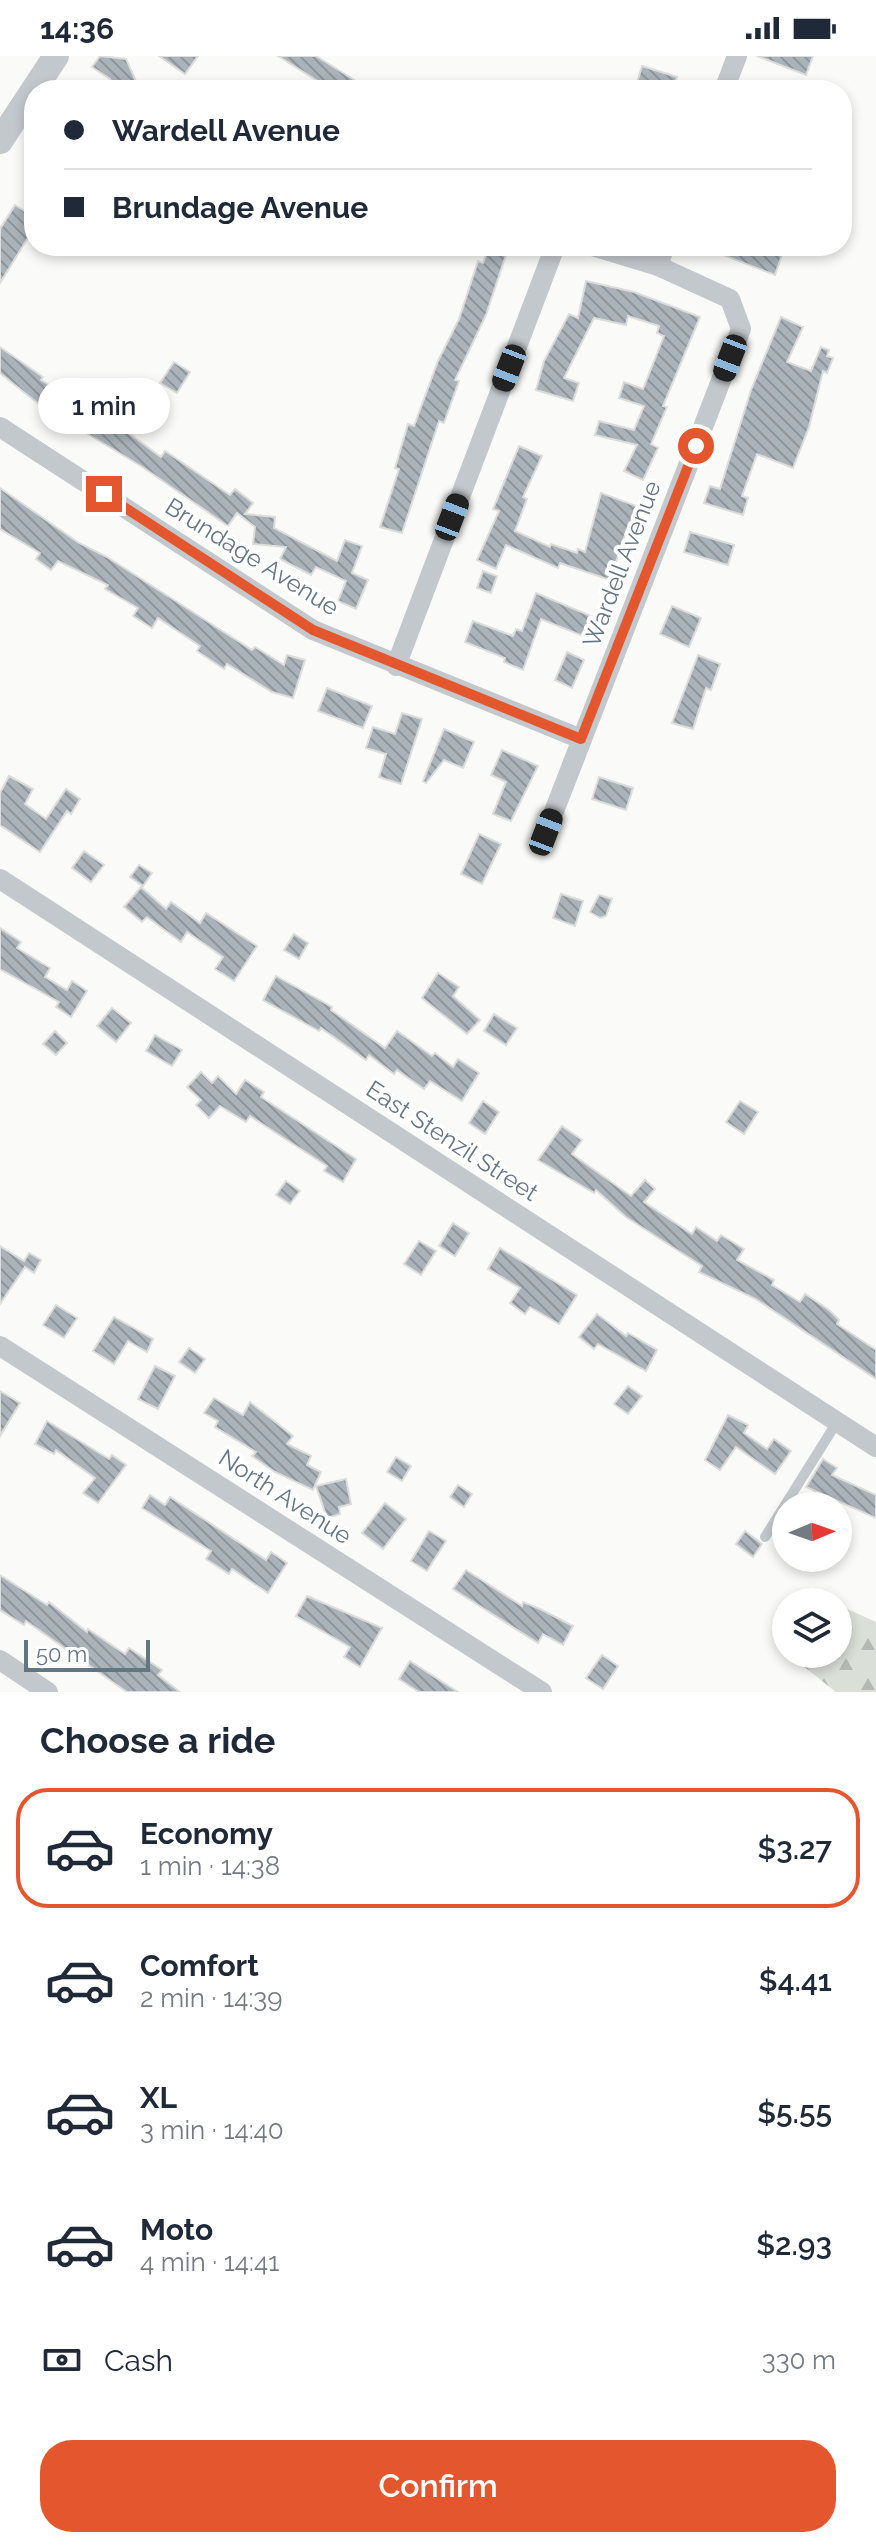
<!DOCTYPE html>
<html lang="en">
<head>
<meta charset="utf-8">
<style>
	:root { --surface:#fff; --page:#f6f6f7; --text:#1f2937; --muted:#747a83; --line:#e0e1e3; --accent:#e4572e }
	body { margin:0; font-family:Raleway,sans-serif; background:var(--page); color:var(--text); height:100vh; display:flex; flex-direction:column; font-size:30px; white-space:nowrap }
	* { box-sizing:border-box; margin:0 }
	p { font-size:26px; color:var(--muted) }
	.icon { flex:none; width:44px; height:44px; fill:none; stroke:currentColor; stroke-width:2; stroke-linecap:round; stroke-linejoin:round }
	.map { position:relative; height:1636px; overflow:hidden }
	.sheet { display:flex; flex-direction:column; background:var(--surface); flex:1 }
	.sheet>* { flex:none }
	.hud { position:absolute; left:24px; top:24px; width:828px; height:176px; border-radius:32px; box-shadow:0 4px 12px #0003; display:grid; align-content:center; height:176px; padding:0 40px; background:var(--surface) }
	.needle { width:52px; rotate:88deg }
	.tools { position:absolute; left:772px; top:1436px; display:grid; gap:16px }
	.tools a { display:grid; place-items:center; width:80px; height:80px; border-radius:50%; background:var(--surface); box-shadow:0 4px 12px #0003; font-size:40px }
	.scale { position:absolute; left:24px; bottom:20px; width:126px; box-sizing:border-box; padding-left:8px; border:4px solid #657683; border-top:0; font-size:22px; line-height:28px; white-space:nowrap; color:#657683; -webkit-text-stroke:6px #fff; paint-order:stroke }
	.end { position:absolute; width:36px; height:36px; margin:-18px; border:10px solid #e4572e; background:#fff; box-shadow:0 0 0 4px #fff }
	.from { border-radius:50% }
	.bubble { position:absolute; height:56px; border-radius:28px; background:var(--surface); box-shadow:0 4px 12px #0003; font-size:26px; font-weight:600; line-height:56px; text-align:center }
	.car { position:absolute; width:24px; height:48px; margin:-24px -12px; border-radius:10px; box-shadow:0 0 6px 2px #0007; background:linear-gradient(#222 24%,#8ab4d8 0 40%,#222 0 76%,#8ab4d8 0 86%,#222 0) }
	.hud b { display:flex; align-items:center; gap:28px; height:76px; font-size:30px }
	.hud b+b { border-top:2px solid var(--line) }
	.hud i { width:20px; height:20px; background:var(--text) }
	ul { padding:0; list-style:none }
	li { display:flex; align-items:center; gap:24px; height:120px; margin:0 16px 12px; padding:0 24px; border:4px solid transparent; border-radius:32px }
	li div { flex:1 }
	li b { display:block; font-size:30px }
	li em { font-style:normal; font-weight:600 }
	li.on { border-color:var(--accent) }
	li>.icon { width:72px; height:72px; stroke-width:1.5 }
	h2 { padding:0 40px; font-size:36px; line-height:96px }
	.pay { display:flex; align-items:center; gap:20px; height:88px; padding:0 40px; font-size:30px }
	.pay p { margin-inline-start:auto }
	.cta { display:flex; gap:16px; margin-top:auto; padding:16px 40px }
	.cta a { flex:1; height:92px; border-radius:32px; background:var(--accent); color:#fff; font-size:32px; font-weight:600; line-height:92px; text-align:center }
	.status { display:flex; justify-content:space-between; align-items:center; height:56px; padding:0 40px; background:var(--surface); direction:ltr }
	.status svg { height:22px; fill:currentColor }
	.map>svg:first-child { display:block }
</style>
</head>
<body>
<div class="status"><b>14:36</b><svg viewBox="0 0 49 12"><path d="M0 12V9h3v3zM5 12V6h3v6zM10 12V3h3v9zM15 12V0h3v12zM26 1h20v11H26zM47 4h2v5h-2z"/></svg></div>
<div class="map">
<svg width="876" height="1636" viewBox="0 0 876 1636">
	<defs>
		<pattern id="forest-firs" width="22" height="20" patternUnits="userSpaceOnUse" patternTransform="scale(2)"><rect width="22" height="20" fill="#dadfd7"/><path d="M5 1l3.5 6h-7zM16 11l3.5 6h-7z" fill="#b4b9b4"/></pattern>
		<pattern id="building-back-hatch" width="6" height="6" patternUnits="userSpaceOnUse" patternTransform="scale(2)"><rect width="6" height="6" fill="#aab3b9"/><path d="M-1 5l2 2M0 0l6 6M5-1l2 2" fill="none" stroke="#8e969c"/></pattern>
	</defs>
	<rect width="100%" height="100%" fill="#fafaf8"/>
	<polygon fill="url(#forest-firs)" points="841,1550 876,1566 876,1636 836,1636 803,1610 811,1598 838,1598 838,1555"/>
	<g fill="url(#building-back-hatch)" stroke="#dcdcda" stroke-width="2">
		<polygon points="100,0 126,3 140,34 115,34 110,23 92,11"/>
		<polygon points="159,0 198,0 185,18"/>
		<polygon points="278,0 316,0 356,25 351,34 332,34"/>
		<polygon points="757,0 813,0 806,19"/>
		<polygon points="642,10 677,21 673,34 636,30"/>
		<polygon points="15,149 34,161 34,172 0,227 0,173"/>
		<polygon points="489,190 509,190 486,259 455,324 459,325 444,367 439,365 402,477 380,471 399,413 395,412 408,368 414,370 438,305 459,263 478,205 483,207"/>
		<polygon points="700,190 767,190 783,196 775,219"/>
		<polygon points="586,225 634,236 700,261 663,350 667,351 651,388 658,392 643,424 624,415 637,389 595,379 599,365 634,374 644,350 619,342 624,326 643,333 664,280 657,277 659,270 628,260 626,269 594,262 564,322 579,327 573,345 536,334 544,305 569,258 578,262"/>
		<polygon points="781,261 803,271 787,306 811,315 821,291 829,294 827,300 833,302 827,317 823,315 809,371 793,412 757,398 742,440 748,442 743,459 704,447 710,430 720,433 751,334"/>
		<polygon points="0,291 43,321 41,324 82,349 85,345 161,401 165,395 230,439 235,433 253,447 245,458 275,461 274,472 337,505 345,484 362,490 352,517 368,524 356,553 338,545 346,525 316,511 311,519 280,503 286,491 253,488 255,471 237,457 228,470 144,412 40,349 0,317"/>
		<polygon points="174,306 190,316 177,337 160,327"/>
		<polygon points="519,390 542,400 523,441 527,443 515,475 550,491 551,488 577,497 578,493 585,496 601,437 642,452 635,469 629,467 610,524 560,507 558,512 506,489 496,513 477,504 499,455 493,453"/>
		<polygon points="0,432 79,487 107,501 252,594 255,591 284,609 287,599 305,604 293,642 272,636 227,608 224,613 197,595 200,590 158,562 152,572 133,560 138,552 105,533 108,529 58,505 51,514 36,503 40,497 0,473"/>
		<polygon points="690,476 734,489 728,509 684,496"/>
		<polygon points="483,515 497,520 491,537 477,532"/>
		<polygon points="536,537 591,560 583,580 541,563 523,614 504,606 505,602 465,586 473,565 513,580 516,573 522,575"/>
		<polygon points="672,550 701,562 689,591 660,578"/>
		<polygon points="567,596 584,604 572,632 555,624"/>
		<polygon points="698,599 720,608 711,634 706,632 693,673 672,667"/>
		<polygon points="327,632 372,650 363,672 318,655"/>
		<polygon points="402,657 422,663 401,728 379,721 386,698 366,692 373,671 395,678"/>
		<polygon points="444,673 474,686 463,712 444,704 426,727 423,725"/>
		<polygon points="502,694 538,710 511,765 493,758 506,726 491,719"/>
		<polygon points="9,720 33,733 25,748 46,763 66,733 80,743 71,758 67,755 40,796 0,769 0,737"/>
		<polygon points="599,721 633,732 626,754 592,743"/>
		<polygon points="479,778 501,788 482,828 461,818"/>
		<polygon points="84,795 104,809 91,826 72,812"/>
		<polygon points="139,809 152,817 143,830 130,821"/>
		<polygon points="141,831 166,853 171,846 200,867 206,857 257,890 234,925 215,913 223,901 187,876 181,886 147,861 142,866 124,851"/>
		<polygon points="561,838 583,845 575,870 553,862"/>
		<polygon points="599,839 612,843 606,860 600,862 590,856"/>
		<polygon points="0,872 21,886 17,892 50,912 45,921 67,934 72,925 87,935 71,961 56,951 59,946 0,913"/>
		<polygon points="294,878 308,887 299,903 284,894"/>
		<polygon points="438,917 459,931 453,940 480,964 467,978 422,942"/>
		<polygon points="276,920 332,951 331,954 385,992 397,975 432,1000 435,997 453,1011 458,1003 479,1017 462,1045 430,1025 424,1033 397,1014 394,1018 369,999 366,1004 321,972 319,975 263,944"/>
		<polygon points="112,952 131,967 116,986 97,970"/>
		<polygon points="494,958 517,972 506,989 484,975"/>
		<polygon points="55,975 67,987 56,999 43,988"/>
		<polygon points="155,979 182,994 172,1010 146,995"/>
		<polygon points="201,1016 212,1027 218,1020 236,1038 245,1024 264,1036 261,1041 356,1103 343,1126 324,1115 327,1110 250,1060 246,1066 220,1050 209,1062 196,1049 201,1044 187,1031"/>
		<polygon points="483,1045 499,1056 485,1078 469,1067"/>
		<polygon points="740,1045 758,1056 744,1078 726,1066"/>
		<polygon points="562,1070 582,1084 572,1098 631,1140 645,1124 655,1133 644,1146 692,1178 696,1171 717,1185 721,1179 744,1193 737,1204 774,1224 772,1229 800,1246 805,1238 829,1254 839,1264 837,1268 876,1294 876,1323 756,1243 699,1216 702,1210 626,1161 596,1134 594,1137 538,1104"/>
		<polygon points="286,1125 300,1135 290,1148 276,1139"/>
		<polygon points="453,1167 469,1177 455,1200 439,1190"/>
		<polygon points="419,1185 436,1195 421,1219 404,1208"/>
		<polygon points="0,1190 24,1205 29,1197 41,1204 34,1217 25,1211 0,1248"/>
		<polygon points="500,1192 577,1239 559,1268 530,1251 525,1258 510,1247 520,1232 488,1213"/>
		<polygon points="56,1249 77,1262 64,1282 43,1269"/>
		<polygon points="597,1258 626,1280 628,1277 657,1294 646,1315 598,1288 594,1293 579,1281"/>
		<polygon points="114,1261 153,1283 147,1296 128,1285 114,1308 93,1295"/>
		<polygon points="189,1292 205,1303 195,1317 179,1306"/>
		<polygon points="155,1310 175,1320 158,1353 138,1343"/>
		<polygon points="628,1330 642,1340 628,1358 614,1348"/>
		<polygon points="0,1335 20,1347 0,1380"/>
		<polygon points="214,1342 243,1359 250,1346 293,1380 287,1388 311,1400 307,1409 321,1416 313,1434 275,1416 252,1400 256,1396 215,1371 218,1365 204,1357"/>
		<polygon points="728,1359 748,1369 744,1377 767,1393 774,1383 791,1395 775,1418 736,1391 720,1414 705,1404"/>
		<polygon points="47,1365 109,1403 112,1399 126,1409 98,1447 83,1437 95,1422 56,1394 54,1398 35,1388"/>
		<polygon points="396,1401 411,1410 402,1425 387,1416"/>
		<polygon points="823,1403 837,1412 832,1419 876,1439 876,1462 806,1431"/>
		<polygon points="346,1423 351,1448 339,1451 340,1458 327,1462 316,1430"/>
		<polygon points="458,1429 472,1438 464,1451 450,1441"/>
		<polygon points="150,1439 165,1449 170,1441 266,1504 271,1496 287,1507 268,1537 232,1513 229,1518 206,1503 211,1495 142,1452"/>
		<polygon points="385,1447 406,1463 383,1493 362,1477"/>
		<polygon points="429,1475 446,1485 427,1515 411,1505"/>
		<polygon points="745,1475 762,1488 753,1501 736,1488"/>
		<polygon points="466,1514 522,1550 523,1546 540,1553 573,1570 563,1589 543,1578 538,1587 453,1533"/>
		<polygon points="0,1519 47,1549 49,1546 87,1576 88,1573 125,1598 129,1592 162,1614 158,1619 180,1636 127,1636 26,1565 24,1569 0,1554"/>
		<polygon points="307,1540 382,1572 360,1611 344,1601 350,1591 296,1560"/>
		<polygon points="602,1599 618,1610 603,1633 586,1622"/>
		<polygon points="410,1605 458,1636 419,1636 399,1623"/>
	</g>
	<g fill="none" stroke-linecap="round" stroke-linejoin="round">
		<polyline stroke="#c3c8cc" stroke-width="10" points="765,1481 837,1366"/>
		<g stroke="#c3c8cc" stroke-width="20">
			<polyline points="724,34 737,0"/>
			<polyline points="658,210 665,190"/>
			<polyline points="0,371 313,574 581,683"/>
			<polyline points="396,610 554,193 560,190"/>
			<polyline points="546,776 741,273 730,243 658,210 592,190"/>
			<polyline points="0,823 876,1391"/>
			<polyline points="0,1290 542,1636"/>
			<polyline points="0,1604 48,1636"/>
		</g>
		<polyline stroke="#c3c8cc" stroke-width="26" points="0,85 56,0"/>
	</g>
	<g fill="none" stroke-linecap="round" stroke-linejoin="round">
		<polyline stroke="#e4572e" stroke-width="10" points="104,438 313,574 581,683 696,390"/>
	</g>
	<g text-anchor="middle" stroke-width="8" stroke-linejoin="round" paint-order="stroke">
		<g font-size="24" fill="#657683" stroke="#fff">
			<text transform="translate(252 501) rotate(32)" y="8">Brundage Avenue</text>
			<text transform="translate(622 508) rotate(-69)" y="8">Wardell Avenue</text>
			<text transform="translate(452 1085) rotate(33)" y="8">East Stenzil Street</text>
			<text transform="translate(285 1441) rotate(33)" y="8">North Avenue</text>
		</g>
	</g>
</svg>
<div class="tools">
<a><svg class="needle" viewBox="-14 -14 28 28"><path d="M0-13l5 13h-10z" fill="#e53935"/><path d="M0 13l5-13h-10z" fill="#747a83"/></svg></a>
<a><svg class="icon" aria-label="layers" viewBox="0 0 24 24"><path d="M12 4l9 5-9 5-9-5zM3 14l9 5 9-5"/></svg></a>
</div>
<div class="scale">50 m</div>
<i class="end from" style="left:696px;top:390px"></i>
<i class="end" style="left:104px;top:438px"></i>
<div class="bubble" style="left:38px;top:322px;width:132px">1 min</div>
<i class="car" style="left:730px;top:302px;rotate:201deg"></i>
<i class="car" style="left:509px;top:312px;rotate:201deg"></i>
<i class="car" style="left:452px;top:461px;rotate:21deg"></i>
<i class="car" style="left:546px;top:776px;rotate:21deg"></i>
<div class="hud">
<b><i class="from"></i>Wardell Avenue</b>
<b><i></i>Brundage Avenue</b>
</div>
</div>
<section class="sheet">
<h2>Choose a ride</h2>
<ul>
<li class="on"><svg class="icon" aria-label="car" viewBox="0 0 24 24"><path d="M5 17H2v-5l4-1 3-4h7l3 4 3 1v5h-3M9 17h6M6 11h13"/><circle cx="7" cy="17" r="2"/><circle cx="17" cy="17" r="2"/></svg><div><b>Economy</b><p>1 min · 14:38</p></div><em>$3.27</em></li>
<li><svg class="icon" aria-label="car" viewBox="0 0 24 24"><path d="M5 17H2v-5l4-1 3-4h7l3 4 3 1v5h-3M9 17h6M6 11h13"/><circle cx="7" cy="17" r="2"/><circle cx="17" cy="17" r="2"/></svg><div><b>Comfort</b><p>2 min · 14:39</p></div><em>$4.41</em></li>
<li><svg class="icon" aria-label="car" viewBox="0 0 24 24"><path d="M5 17H2v-5l4-1 3-4h7l3 4 3 1v5h-3M9 17h6M6 11h13"/><circle cx="7" cy="17" r="2"/><circle cx="17" cy="17" r="2"/></svg><div><b>XL</b><p>3 min · 14:40</p></div><em>$5.55</em></li>
<li><svg class="icon" aria-label="car" viewBox="0 0 24 24"><path d="M5 17H2v-5l4-1 3-4h7l3 4 3 1v5h-3M9 17h6M6 11h13"/><circle cx="7" cy="17" r="2"/><circle cx="17" cy="17" r="2"/></svg><div><b>Moto</b><p>4 min · 14:41</p></div><em>$2.93</em></li>
</ul>
<div class="pay"><svg class="icon" aria-label="cash" viewBox="0 0 24 24"><path d="M3 7h18v10H3z"/><circle cx="12" cy="12" r="2"/></svg>Cash<p>330 m</p></div>
<div class="cta"><a>Confirm</a></div>
</section>
</body>
</html>
